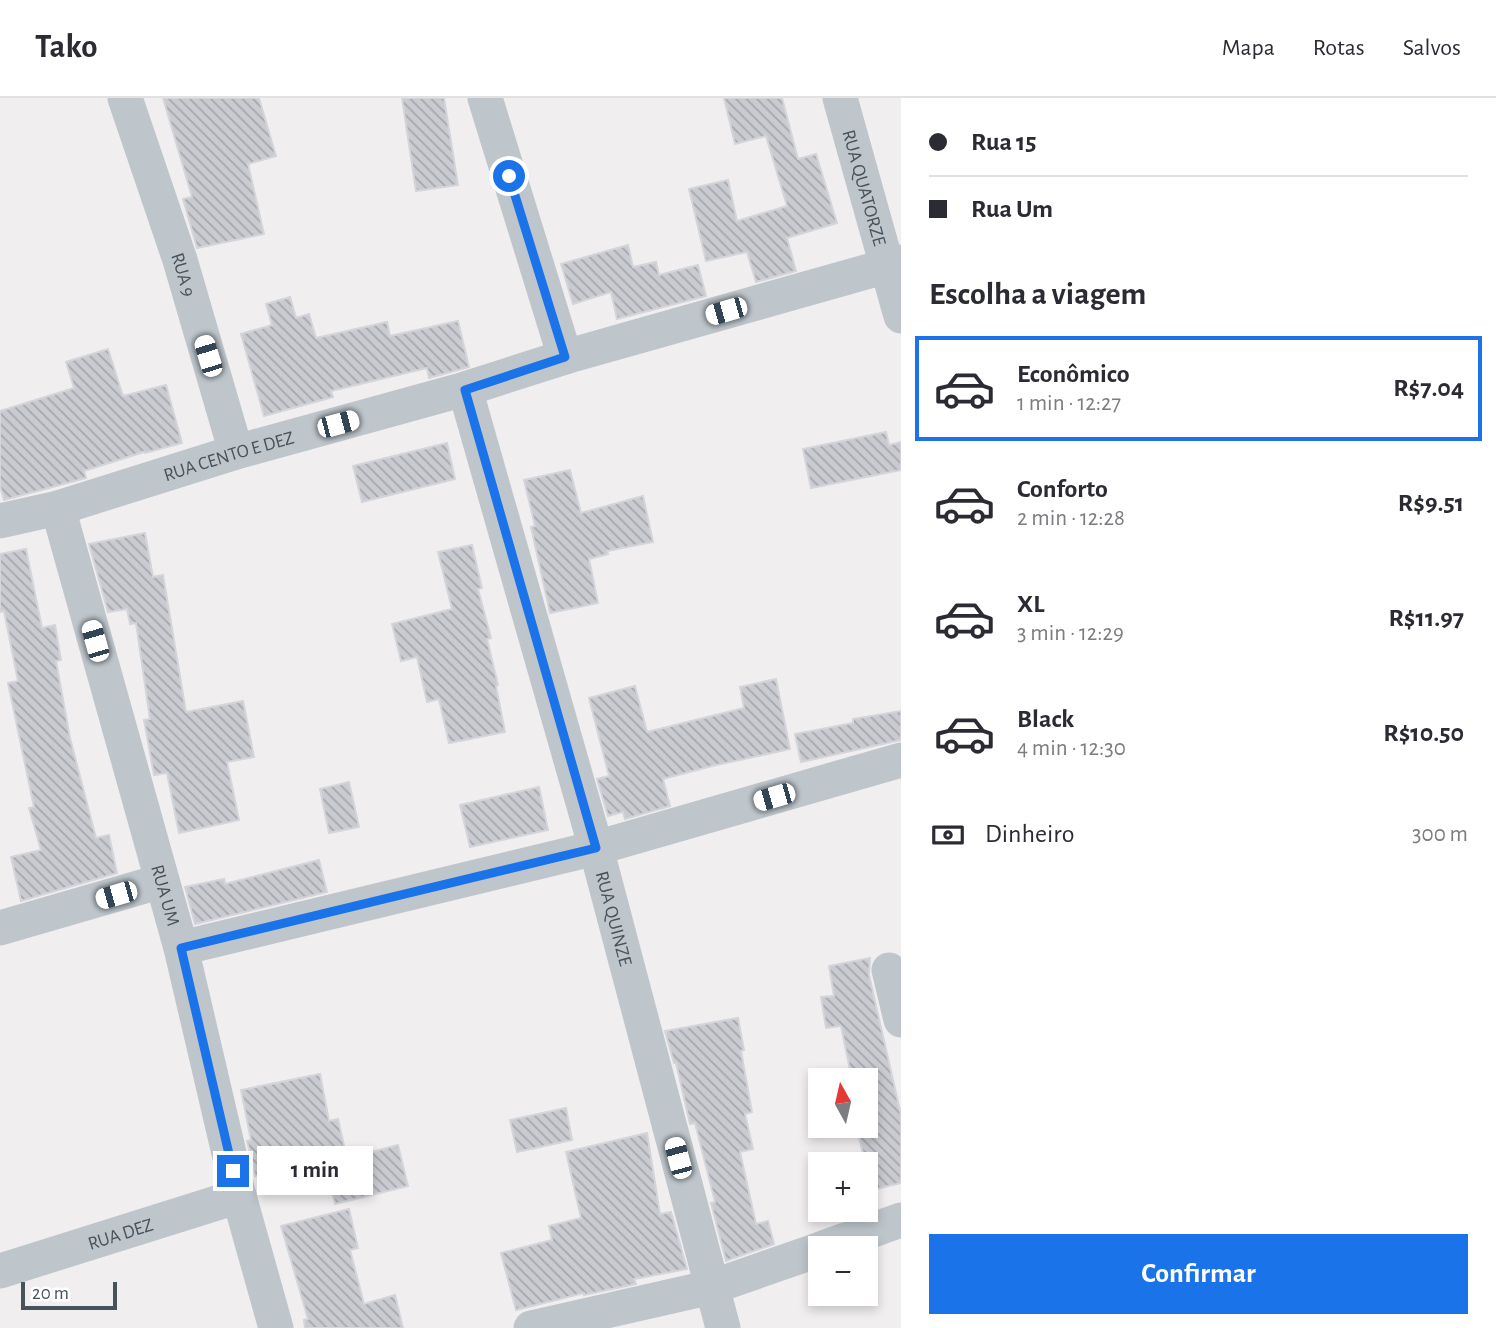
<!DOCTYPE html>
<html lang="pt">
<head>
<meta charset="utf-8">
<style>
	:root { --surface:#fff; --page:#f2f2f3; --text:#2b2b33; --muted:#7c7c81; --line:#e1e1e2; --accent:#1a73e8 }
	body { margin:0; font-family:"Alegreya Sans",sans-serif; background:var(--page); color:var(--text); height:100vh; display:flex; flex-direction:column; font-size:26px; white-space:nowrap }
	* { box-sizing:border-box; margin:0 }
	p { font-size:23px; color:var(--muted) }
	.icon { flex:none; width:38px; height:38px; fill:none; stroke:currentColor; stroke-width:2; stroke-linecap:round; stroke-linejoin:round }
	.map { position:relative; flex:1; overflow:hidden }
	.panel { display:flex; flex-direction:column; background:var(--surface); width:595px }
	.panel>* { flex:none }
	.hud { display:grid; align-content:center; height:154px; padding:0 28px; background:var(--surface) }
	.needle { width:46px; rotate:352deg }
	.buttons { position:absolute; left:808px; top:970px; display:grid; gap:14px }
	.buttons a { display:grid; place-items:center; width:70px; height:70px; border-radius:0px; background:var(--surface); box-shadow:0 4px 10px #0003; font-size:35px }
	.scale { position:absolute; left:21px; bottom:18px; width:96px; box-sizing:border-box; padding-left:7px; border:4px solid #48525b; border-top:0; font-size:19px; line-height:24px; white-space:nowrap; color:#48525b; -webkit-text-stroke:5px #fff; paint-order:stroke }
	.end { position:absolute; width:32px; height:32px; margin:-16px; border:9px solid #1a73e8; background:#fff; box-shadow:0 0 0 4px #fff }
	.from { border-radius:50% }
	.bubble { position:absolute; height:49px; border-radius:0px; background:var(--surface); box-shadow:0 4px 10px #0003; font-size:23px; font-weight:700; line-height:49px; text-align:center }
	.car { position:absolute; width:21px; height:42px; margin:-21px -10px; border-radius:9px; box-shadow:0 0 5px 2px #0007; background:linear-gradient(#fff 24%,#345 0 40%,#fff 0 76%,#345 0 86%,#fff 0) }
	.hud b { display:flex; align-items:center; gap:24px; height:66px; font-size:26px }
	.hud b+b { border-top:2px solid var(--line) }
	.hud i { width:18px; height:18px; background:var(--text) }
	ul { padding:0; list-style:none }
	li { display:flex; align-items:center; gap:21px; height:105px; margin:0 14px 10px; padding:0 14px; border:4px solid transparent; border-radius:0px }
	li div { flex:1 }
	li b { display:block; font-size:26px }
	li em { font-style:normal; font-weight:700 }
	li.on { border-color:var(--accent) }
	li>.icon { width:63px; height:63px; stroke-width:1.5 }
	h2 { padding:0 28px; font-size:32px; line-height:84px }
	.pay { display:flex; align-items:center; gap:18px; height:77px; padding:0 28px; font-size:26px }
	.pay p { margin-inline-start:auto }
	.primary-button { display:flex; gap:14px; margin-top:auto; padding:14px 28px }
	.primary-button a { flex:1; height:80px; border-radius:0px; background:var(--accent); color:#fff; font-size:28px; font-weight:700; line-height:80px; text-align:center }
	header { display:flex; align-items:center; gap:42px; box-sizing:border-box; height:98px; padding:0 35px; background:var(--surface); border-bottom:2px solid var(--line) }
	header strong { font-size:33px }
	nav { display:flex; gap:38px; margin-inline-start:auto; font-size:24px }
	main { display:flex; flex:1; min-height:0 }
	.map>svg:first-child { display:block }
</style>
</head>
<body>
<header>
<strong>Tako</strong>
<nav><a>Mapa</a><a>Rotas</a><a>Salvos</a></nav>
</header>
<main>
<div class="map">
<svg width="901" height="1230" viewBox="0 0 901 1230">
	<defs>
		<pattern id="building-back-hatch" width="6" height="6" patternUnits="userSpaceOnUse" patternTransform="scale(1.75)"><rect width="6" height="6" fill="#c9cbd1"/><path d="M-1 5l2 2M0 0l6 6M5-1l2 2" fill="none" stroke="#a5a7ad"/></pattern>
	</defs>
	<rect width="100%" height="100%" fill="#f1eeef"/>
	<g fill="url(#building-back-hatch)" stroke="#d3d5da" stroke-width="2">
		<polygon points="163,0 259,0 276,58 248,66 264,136 197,150 183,101 192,99"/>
		<polygon points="402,0 444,0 458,87 416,93"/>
		<polygon points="724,0 782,0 798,61 816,56 837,125 787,140 796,173 756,184 747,154 706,163 689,91 728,82 737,123 787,108 766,38 735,46"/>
		<polygon points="628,147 633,169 656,164 659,177 698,167 706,198 617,221 611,194 573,206 561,166"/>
		<polygon points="290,199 296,220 309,216 316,240 387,224 390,238 458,223 469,269 429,280 427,270 331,293 333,299 264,318 241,236 272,227 266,206"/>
		<polygon points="108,251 123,298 166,287 182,345 145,355 144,354 84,373 86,380 4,402 0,388 0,313 74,290 66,264"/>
		<polygon points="886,334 889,347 901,344 901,372 811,390 803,351"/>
		<polygon points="447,345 455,381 362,404 353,368"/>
		<polygon points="570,372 581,415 643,398 653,444 607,453 608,456 589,461 598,505 550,515 531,429 535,428 524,382"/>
		<polygon points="145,435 153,479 163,477 186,614 243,603 254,659 227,664 239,722 179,735 167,675 154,677 144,622 150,621 136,525 130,526 127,511 108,514 89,446"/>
		<polygon points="472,447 482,490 478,491 491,540 487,541 498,587 496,588 505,634 449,645 439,601 427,604 417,559 401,563 392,526 452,511 438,454"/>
		<polygon points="26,451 42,530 55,527 61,562 56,563 70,640 96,740 109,737 117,775 21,803 11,759 41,752 29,710 34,709 8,585 18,583 4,513 0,514 0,456"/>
		<polygon points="776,581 790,651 712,668 663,681 670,708 625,721 623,714 608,718 597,681 609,678 589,600 635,588 647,634 744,610 740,589"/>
		<polygon points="901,613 901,642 801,664 795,636 853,625 853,621"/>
		<polygon points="349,684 359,729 329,735 320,691"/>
		<polygon points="539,689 548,732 470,749 460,707"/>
		<polygon points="319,762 327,794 195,826 185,789 224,781 225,786"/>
		<polygon points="870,860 869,877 901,1017 901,1085 872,1092 856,1027 866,1027 866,982 852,982 841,928 826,930 821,899 834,898 829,868"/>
		<polygon points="738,920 744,952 741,953 752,1014 745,1016 753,1051 740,1054 756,1126 768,1123 774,1146 726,1163 711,1105 715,1104 695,1025 690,1026 676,965 674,965 665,933"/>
		<polygon points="320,976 329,1023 338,1021 346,1056 255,1078 247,1043 251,1042 241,992"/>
		<polygon points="566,1010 572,1042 517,1054 510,1022"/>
		<polygon points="647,1035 660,1116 671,1114 687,1171 634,1181 636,1186 584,1197 584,1195 516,1212 501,1155 552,1142 549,1128 581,1120 566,1054"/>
		<polygon points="398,1047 408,1088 335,1106 325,1066"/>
		<polygon points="349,1111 358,1150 350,1152 364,1206 395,1197 403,1230 305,1230 304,1222 308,1221 281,1128"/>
	</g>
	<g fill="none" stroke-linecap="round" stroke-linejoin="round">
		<g stroke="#bec6cc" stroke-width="35">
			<path id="s1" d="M125 0 180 162 236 354"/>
			<polyline points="485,0 565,259"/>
			<path id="s2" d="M840 0 901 218"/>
			<path id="s3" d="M465 291 596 750 723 1230"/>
			<path id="s4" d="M58 410 181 850 239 1098 276 1230"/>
			<path id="s5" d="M0 423 58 410 236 354 465 291 565 259 901 164"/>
			<polyline points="0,830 162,783"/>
			<polyline points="181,850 596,750 901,662"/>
			<polyline points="889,872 901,922"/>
			<polyline points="823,1150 901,1122"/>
			<path id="s6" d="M0 1173 239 1098"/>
			<polyline points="531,1230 712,1189 821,1151"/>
		</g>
	</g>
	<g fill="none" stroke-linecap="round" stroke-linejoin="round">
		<polyline stroke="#1a73e8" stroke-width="9" points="233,1073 181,850 596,750 465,292 565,259 509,78"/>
	</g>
	<g text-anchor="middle" stroke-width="5" stroke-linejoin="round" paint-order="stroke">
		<g font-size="19" fill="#48525b" stroke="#fff">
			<text dy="7" stroke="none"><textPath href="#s2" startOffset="93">RUA QUATORZE</textPath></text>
			<text dy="7" stroke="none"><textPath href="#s1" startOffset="186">RUA 9</textPath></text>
			<text dy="7" stroke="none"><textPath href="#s5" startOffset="238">RUA CENTO E DEZ</textPath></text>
			<text dy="7" stroke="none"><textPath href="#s4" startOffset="402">RUA UM</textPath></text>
			<text dy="7" stroke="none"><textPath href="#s3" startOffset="550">RUA QUINZE</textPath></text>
			<text dy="7" stroke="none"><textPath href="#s6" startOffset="126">RUA DEZ</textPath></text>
		</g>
	</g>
</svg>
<div class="buttons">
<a><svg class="needle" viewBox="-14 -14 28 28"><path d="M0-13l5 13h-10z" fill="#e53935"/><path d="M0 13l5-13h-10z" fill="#7c7c81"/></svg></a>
<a>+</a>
<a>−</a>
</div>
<div class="scale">20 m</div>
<i class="end from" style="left:509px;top:78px"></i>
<i class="end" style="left:233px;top:1073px"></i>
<div class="bubble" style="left:257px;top:1048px;width:116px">1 min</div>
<i class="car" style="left:726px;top:213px;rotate:254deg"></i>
<i class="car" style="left:208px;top:258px;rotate:343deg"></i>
<i class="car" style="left:338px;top:326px;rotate:75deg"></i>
<i class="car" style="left:95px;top:543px;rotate:344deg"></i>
<i class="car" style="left:774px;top:699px;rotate:254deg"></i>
<i class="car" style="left:116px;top:797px;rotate:254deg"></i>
<i class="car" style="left:678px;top:1060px;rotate:345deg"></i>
</div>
<section class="panel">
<div class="hud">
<b><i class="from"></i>Rua 15</b>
<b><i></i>Rua Um</b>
</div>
<h2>Escolha a viagem</h2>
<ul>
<li class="on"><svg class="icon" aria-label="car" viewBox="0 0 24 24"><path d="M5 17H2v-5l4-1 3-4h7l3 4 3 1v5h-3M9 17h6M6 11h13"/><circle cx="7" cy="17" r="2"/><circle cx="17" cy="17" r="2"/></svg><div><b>Econômico</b><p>1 min · 12:27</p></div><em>R$7.04</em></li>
<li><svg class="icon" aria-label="car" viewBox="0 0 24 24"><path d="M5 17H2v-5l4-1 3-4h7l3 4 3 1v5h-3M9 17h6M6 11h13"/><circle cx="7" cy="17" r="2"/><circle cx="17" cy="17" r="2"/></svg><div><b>Conforto</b><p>2 min · 12:28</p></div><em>R$9.51</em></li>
<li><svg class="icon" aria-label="car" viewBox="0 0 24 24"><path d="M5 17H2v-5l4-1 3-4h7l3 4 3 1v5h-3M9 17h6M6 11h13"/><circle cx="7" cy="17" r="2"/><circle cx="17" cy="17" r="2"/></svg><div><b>XL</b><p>3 min · 12:29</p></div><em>R$11.97</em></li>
<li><svg class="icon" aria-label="car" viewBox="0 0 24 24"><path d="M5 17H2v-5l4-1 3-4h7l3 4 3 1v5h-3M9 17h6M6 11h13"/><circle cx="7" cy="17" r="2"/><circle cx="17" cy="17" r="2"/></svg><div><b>Black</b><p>4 min · 12:30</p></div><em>R$10.50</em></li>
</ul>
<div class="pay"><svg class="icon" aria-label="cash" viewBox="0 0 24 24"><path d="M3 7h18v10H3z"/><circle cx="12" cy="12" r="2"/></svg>Dinheiro<p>300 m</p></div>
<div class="primary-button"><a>Confirmar</a></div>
</section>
</main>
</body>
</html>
